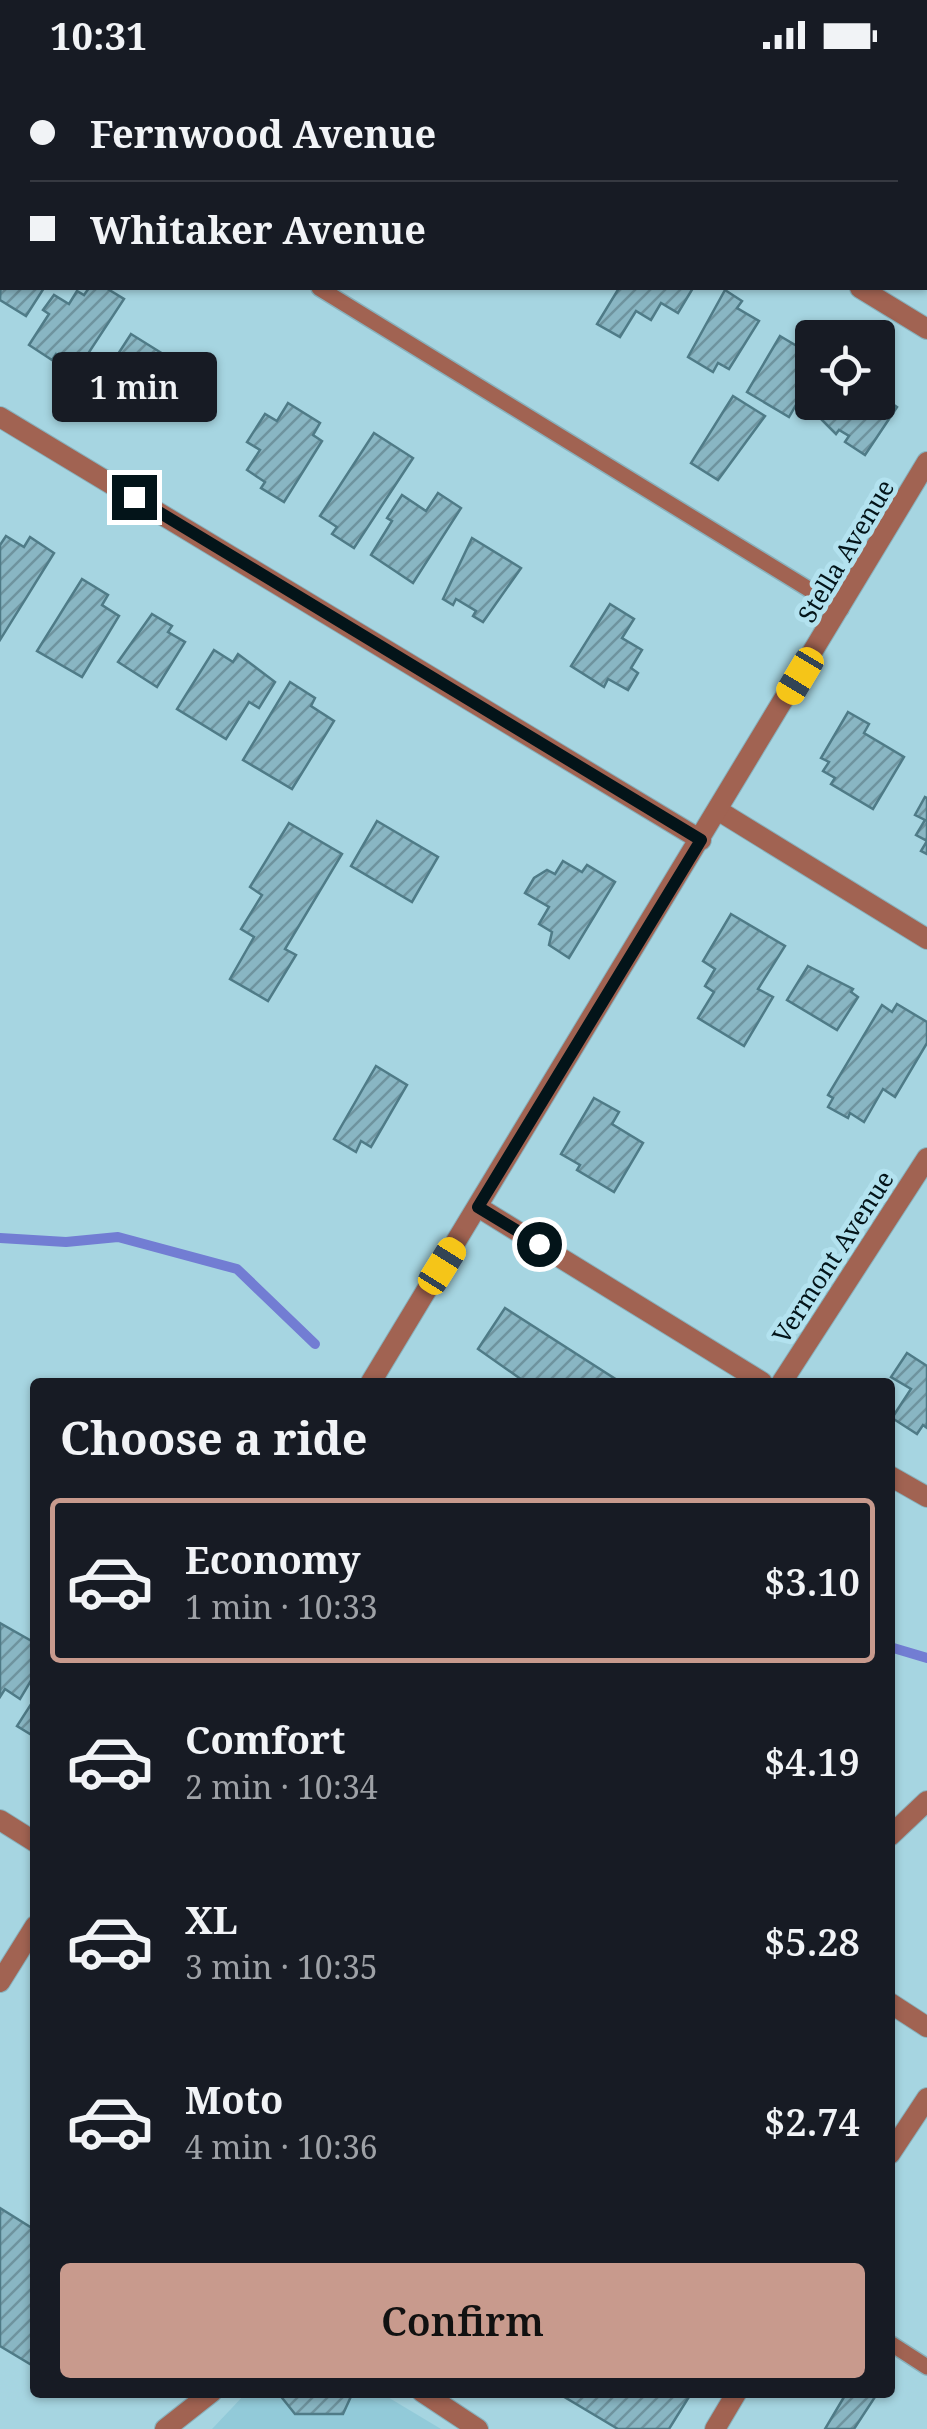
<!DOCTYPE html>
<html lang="en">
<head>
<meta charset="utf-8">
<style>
	:root { --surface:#171b24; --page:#20242c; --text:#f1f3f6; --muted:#9ea1a6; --line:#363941; --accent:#c89a8d }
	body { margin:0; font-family:"Noto Serif",serif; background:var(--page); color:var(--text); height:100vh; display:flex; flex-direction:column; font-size:38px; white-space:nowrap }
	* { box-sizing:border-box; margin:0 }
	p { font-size:32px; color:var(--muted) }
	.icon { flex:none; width:55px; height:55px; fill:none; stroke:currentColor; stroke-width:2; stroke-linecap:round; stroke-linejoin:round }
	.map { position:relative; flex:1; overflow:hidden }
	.drawer { position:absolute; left:30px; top:1308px; width:865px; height:1020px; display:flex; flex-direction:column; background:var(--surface); border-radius:10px; box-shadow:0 2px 8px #0004 }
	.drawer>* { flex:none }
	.banner { position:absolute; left:0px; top:0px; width:928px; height:220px; box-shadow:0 2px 8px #0004; display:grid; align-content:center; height:220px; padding:0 30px; background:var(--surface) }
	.controls { position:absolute; left:795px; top:250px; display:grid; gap:20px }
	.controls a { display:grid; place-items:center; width:100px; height:100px; border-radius:10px; background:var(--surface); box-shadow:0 2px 8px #0004; font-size:50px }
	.end { position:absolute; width:45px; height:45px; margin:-22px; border:12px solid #031419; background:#fff; box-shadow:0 0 0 5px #fff }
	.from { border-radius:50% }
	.bubble { position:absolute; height:70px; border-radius:10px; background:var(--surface); box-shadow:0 2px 8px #0004; font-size:32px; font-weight:600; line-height:70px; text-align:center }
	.car { position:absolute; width:30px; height:60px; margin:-30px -15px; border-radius:12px; box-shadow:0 0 8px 2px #0007; background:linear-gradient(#f5c518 24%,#345 0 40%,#f5c518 0 76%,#345 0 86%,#f5c518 0) }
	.banner b { display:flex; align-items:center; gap:35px; height:95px; font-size:38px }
	.banner b+b { border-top:2px solid var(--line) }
	.banner i { width:25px; height:25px; background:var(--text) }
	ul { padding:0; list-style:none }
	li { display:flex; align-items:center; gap:30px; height:165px; margin:0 20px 15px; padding:0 10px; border:5px solid transparent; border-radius:10px }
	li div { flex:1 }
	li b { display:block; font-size:38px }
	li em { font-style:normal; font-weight:600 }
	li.selected { border-color:var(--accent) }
	li>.icon { width:90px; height:90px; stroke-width:1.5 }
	h2 { padding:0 30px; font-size:45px; line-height:120px }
	.button { display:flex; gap:20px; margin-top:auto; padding:20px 30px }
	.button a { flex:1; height:115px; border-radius:10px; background:var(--accent); color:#111; font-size:40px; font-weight:600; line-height:115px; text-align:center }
	.status { display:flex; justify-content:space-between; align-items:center; height:70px; padding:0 50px; background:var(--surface); direction:ltr }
	.status svg { height:28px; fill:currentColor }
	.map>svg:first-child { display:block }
</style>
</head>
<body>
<div class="status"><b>10:31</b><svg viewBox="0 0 49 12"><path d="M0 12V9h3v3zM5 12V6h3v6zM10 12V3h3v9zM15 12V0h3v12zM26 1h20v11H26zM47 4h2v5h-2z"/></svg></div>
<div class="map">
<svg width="927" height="2359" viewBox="0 0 927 2359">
	<defs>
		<pattern id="building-hatch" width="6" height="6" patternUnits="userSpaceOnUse" patternTransform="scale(2.5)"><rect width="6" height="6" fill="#89b6c3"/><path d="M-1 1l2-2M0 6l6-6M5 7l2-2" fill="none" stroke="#6e939e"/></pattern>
	</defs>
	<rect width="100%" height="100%" fill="#a6d5e1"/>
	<polygon fill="#92cad9" points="247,2322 381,2323 441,2359 212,2359"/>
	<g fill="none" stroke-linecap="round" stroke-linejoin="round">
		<g stroke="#727dd3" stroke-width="10">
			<polyline points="0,1168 66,1172 118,1167 237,1199 315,1274"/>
			<polyline points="890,1577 927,1588"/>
		</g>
	</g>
	<g fill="url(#building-hatch)" stroke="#4f7b87" stroke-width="2.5">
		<polygon points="2,181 2,218 44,218 26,246 0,230"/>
		<polygon points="89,218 106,218 124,229 78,299 56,284 52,290 29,275 49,244 43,240 54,225 69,234 77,221 84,225"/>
		<polygon points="619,218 693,218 678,243 661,233 651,250 636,241 620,267 597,254"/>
		<polygon points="725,220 742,231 737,238 759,251 729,299 718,293 713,302 688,287"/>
		<polygon points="131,264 184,297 153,338 107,301"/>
		<polygon points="780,266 802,279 805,274 812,278 812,307 789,347 747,322"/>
		<polygon points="878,324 897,337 865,385 845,372 849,366 839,360 836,364 822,350 833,332 878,332"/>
		<polygon points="733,326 765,346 718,410 691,393"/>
		<polygon points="288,333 320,353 313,365 322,371 284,432 261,418 265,412 247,400 260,380 247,372 265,344 277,351"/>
		<polygon points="374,363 413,388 354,478 332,464 337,457 320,446"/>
		<polygon points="438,423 461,438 413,513 371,485 392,451 387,448 402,425 426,441"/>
		<polygon points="6,466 24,477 30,467 54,483 0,570 0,475"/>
		<polygon points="472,468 521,498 483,552 473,546 476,541 456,529 453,535 443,529"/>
		<polygon points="82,509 108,525 102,535 119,546 82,607 37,581"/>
		<polygon points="610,534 634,549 622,568 642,580 631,598 638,603 628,620 608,609 604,617 571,596"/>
		<polygon points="152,544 172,556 168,562 185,572 157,617 118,592"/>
		<polygon points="214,580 233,592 238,584 275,612 259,638 249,632 226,669 177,639"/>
		<polygon points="290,612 315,628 311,636 334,651 292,719 243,690"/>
		<polygon points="848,642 869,654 864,663 904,687 873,739 831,714 835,708 823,701 829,692 821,688"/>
		<polygon points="925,727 927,728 927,784 921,781 927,771 916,765 925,750 915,745"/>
		<polygon points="377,751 438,787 412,832 351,796"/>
		<polygon points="289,753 342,784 285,879 296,885 268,931 230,909 254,867 241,859 262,825 250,817"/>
		<polygon points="563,791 582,802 587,795 615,812 569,888 549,875 552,862 539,854 549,837 525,823 534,808 547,800 555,804"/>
		<polygon points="731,844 785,876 758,919 773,927 744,976 698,948 714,922 705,916 715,899 703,891"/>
		<polygon points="808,896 853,919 851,922 858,927 837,960 787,930"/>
		<polygon points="897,934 927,952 927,973 895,1027 883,1019 864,1052 850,1043 848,1048 828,1037 833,1028 828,1025 882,935 892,942"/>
		<polygon points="376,996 407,1015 371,1077 361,1071 356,1082 334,1069"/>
		<polygon points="594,1028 619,1042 612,1054 643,1073 614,1122 577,1100 580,1095 561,1084"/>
		<polygon points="505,1238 617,1310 616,1312 525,1312 478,1279"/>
		<polygon points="907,1283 927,1296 927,1358 923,1355 917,1364 892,1348 911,1319 891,1307"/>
		<polygon points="0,1553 35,1573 35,1604 20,1629 5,1619 0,1627"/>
		<polygon points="35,1628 35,1667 17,1656"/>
		<polygon points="0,2138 35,2160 35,2297 0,2276"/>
		<polygon points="353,2322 343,2344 295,2344 279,2324"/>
		<polygon points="556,2322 692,2322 669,2359 618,2359"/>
		<polygon points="847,2322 875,2327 854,2359 825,2359"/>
	</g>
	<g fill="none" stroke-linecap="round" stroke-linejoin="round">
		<defs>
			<g id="service">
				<polyline points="0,21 2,22"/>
				<polyline points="319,218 841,539"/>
				<polyline points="890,2273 927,2297"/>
			</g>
			<g id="minor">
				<polyline points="507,0 511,2"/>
				<polyline points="860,218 927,259"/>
				<polyline points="0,347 701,770"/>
				<polyline points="719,741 927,869"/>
				<polyline points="478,1137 762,1312"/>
				<polyline points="371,1312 927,392"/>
				<polyline points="782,1312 927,1088"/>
				<polyline points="890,1406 927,1427"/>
				<polyline points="0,1750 35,1772"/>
				<polyline points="890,1766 927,1731"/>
				<polyline points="0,1912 35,1856"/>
				<polyline points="890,1933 927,1957"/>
				<polyline points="890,2084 927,2028"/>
				<polyline points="422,2322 478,2359"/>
				<polyline points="165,2359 212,2322"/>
				<polyline points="715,2359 737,2322"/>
			</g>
		</defs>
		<use href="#service" stroke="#89b2bd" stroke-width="18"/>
		<use href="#minor" stroke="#89b2bd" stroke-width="22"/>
		<use href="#service" stroke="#a16352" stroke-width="15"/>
		<use href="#minor" stroke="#a16352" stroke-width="20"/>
	</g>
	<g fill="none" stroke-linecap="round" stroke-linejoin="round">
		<polyline stroke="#031419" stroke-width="12" points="134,427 701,770 478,1137 539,1174"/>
	</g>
	<g text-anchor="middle" stroke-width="10" stroke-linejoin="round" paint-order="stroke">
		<g font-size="25" fill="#031419" stroke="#b3e2ef">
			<text transform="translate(846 481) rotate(-59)" y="9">Stella Avenue</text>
			<text transform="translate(833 1187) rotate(-57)" y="9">Vermont Avenue</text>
		</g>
	</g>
</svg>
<div class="controls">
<a><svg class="icon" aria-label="locate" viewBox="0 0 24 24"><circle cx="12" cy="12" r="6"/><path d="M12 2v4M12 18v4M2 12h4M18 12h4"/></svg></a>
</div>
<i class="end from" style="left:539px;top:1174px"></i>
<i class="end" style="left:134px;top:427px"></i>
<div class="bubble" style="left:52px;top:282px;width:165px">1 min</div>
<i class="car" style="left:800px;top:606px;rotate:211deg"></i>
<i class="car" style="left:442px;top:1196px;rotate:32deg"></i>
<div class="banner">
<b><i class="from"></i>Fernwood Avenue</b>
<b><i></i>Whitaker Avenue</b>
</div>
<section class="drawer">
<h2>Choose a ride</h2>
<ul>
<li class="selected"><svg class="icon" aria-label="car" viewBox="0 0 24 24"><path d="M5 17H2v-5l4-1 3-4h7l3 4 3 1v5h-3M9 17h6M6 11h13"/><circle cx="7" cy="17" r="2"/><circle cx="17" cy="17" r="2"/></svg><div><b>Economy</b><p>1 min · 10:33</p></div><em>$3.10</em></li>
<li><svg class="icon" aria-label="car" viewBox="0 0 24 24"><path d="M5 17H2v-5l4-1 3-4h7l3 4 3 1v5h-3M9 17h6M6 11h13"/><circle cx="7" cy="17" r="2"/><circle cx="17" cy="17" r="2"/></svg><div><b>Comfort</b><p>2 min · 10:34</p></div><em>$4.19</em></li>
<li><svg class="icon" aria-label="car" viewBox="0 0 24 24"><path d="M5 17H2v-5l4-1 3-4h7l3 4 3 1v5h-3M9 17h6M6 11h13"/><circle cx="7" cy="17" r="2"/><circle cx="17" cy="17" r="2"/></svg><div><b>XL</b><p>3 min · 10:35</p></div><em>$5.28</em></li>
<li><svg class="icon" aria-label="car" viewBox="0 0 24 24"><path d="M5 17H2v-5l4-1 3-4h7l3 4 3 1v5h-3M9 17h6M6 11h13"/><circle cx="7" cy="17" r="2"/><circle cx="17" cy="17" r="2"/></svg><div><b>Moto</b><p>4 min · 10:36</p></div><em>$2.74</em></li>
</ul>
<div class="button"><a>Confirm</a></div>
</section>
</div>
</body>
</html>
